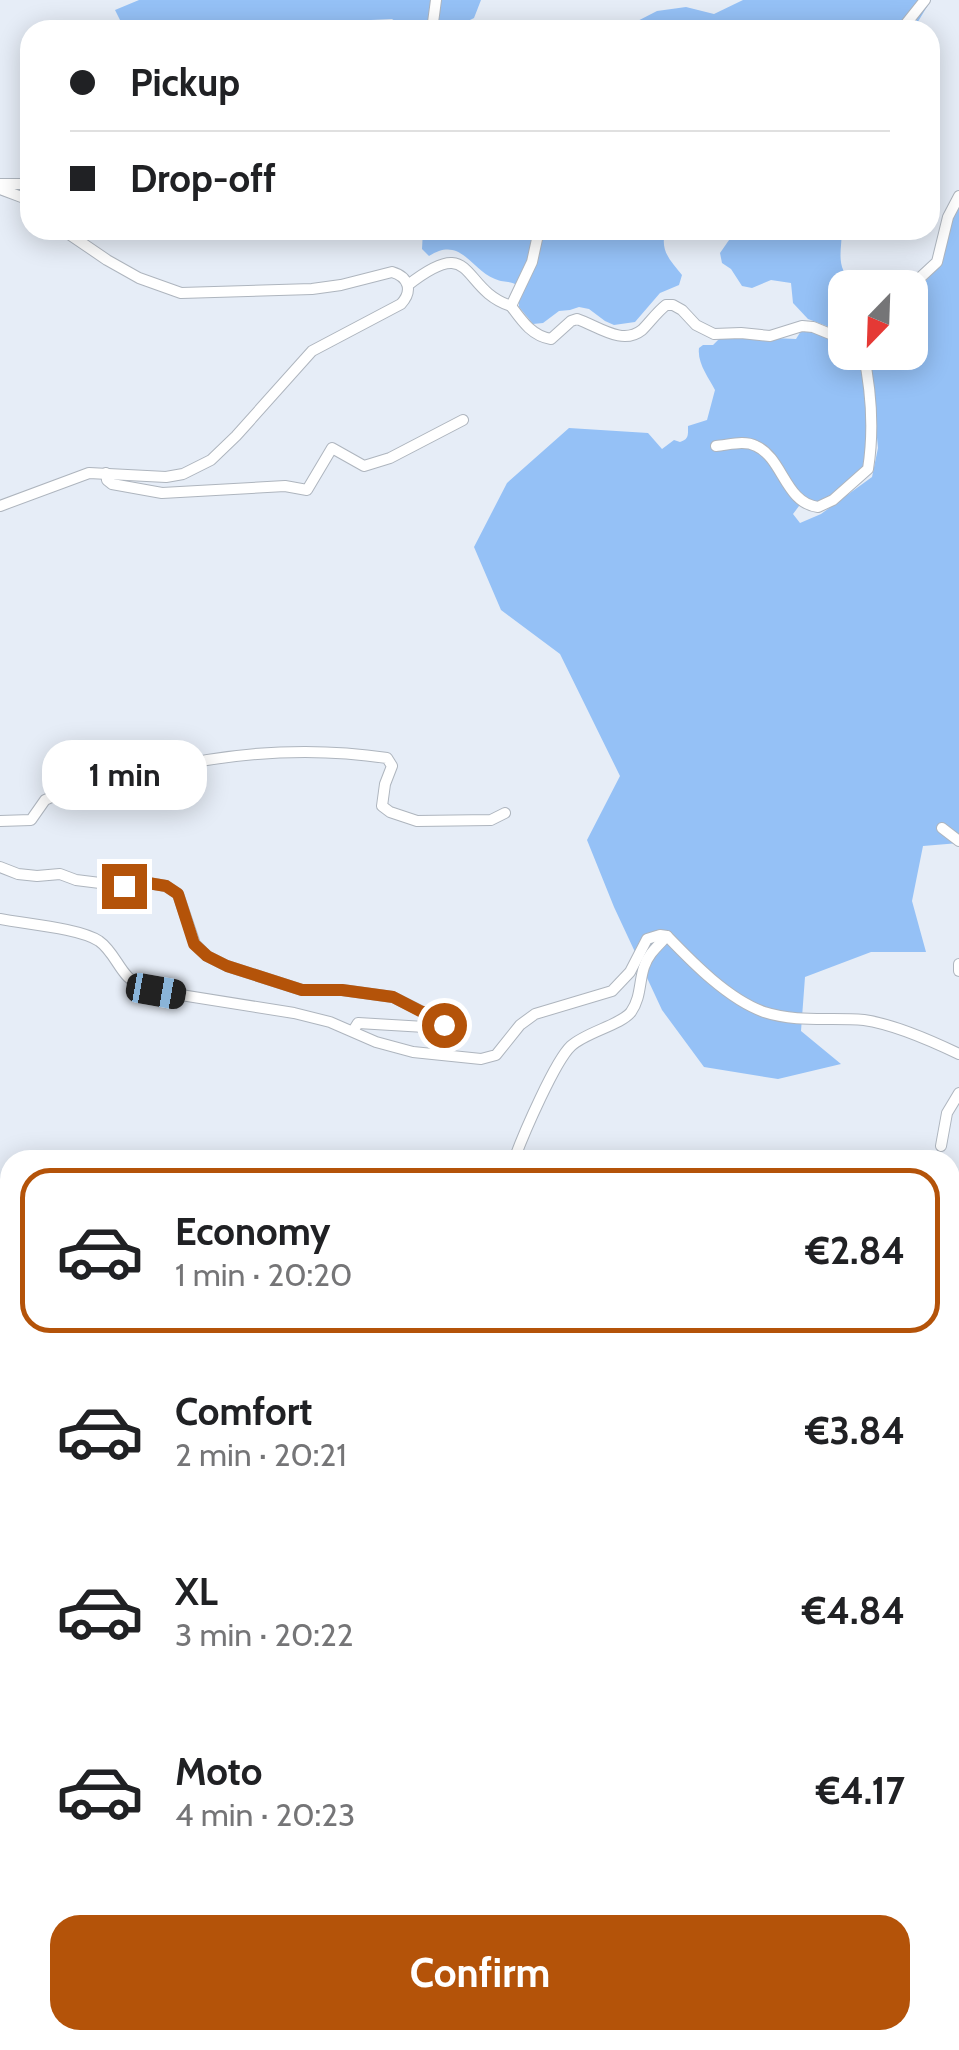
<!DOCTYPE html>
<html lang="en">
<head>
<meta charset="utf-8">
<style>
	:root { --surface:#fff; --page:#f2f2f2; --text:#202124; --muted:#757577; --line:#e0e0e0; --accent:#b45309 }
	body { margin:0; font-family:Cabin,sans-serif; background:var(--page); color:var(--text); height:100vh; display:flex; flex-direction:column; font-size:38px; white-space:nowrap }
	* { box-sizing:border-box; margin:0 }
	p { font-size:32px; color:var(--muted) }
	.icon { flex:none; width:55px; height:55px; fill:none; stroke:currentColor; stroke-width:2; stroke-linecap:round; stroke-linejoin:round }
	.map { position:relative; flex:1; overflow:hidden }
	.side { position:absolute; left:0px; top:1150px; width:960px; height:900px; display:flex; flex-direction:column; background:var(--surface); border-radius:30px 30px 0 0; box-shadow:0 5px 25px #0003 }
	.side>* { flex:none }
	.top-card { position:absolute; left:20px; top:20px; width:920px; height:220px; border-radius:30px; box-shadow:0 5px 25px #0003; display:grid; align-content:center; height:220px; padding:0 50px; background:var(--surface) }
	.needle { width:65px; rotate:203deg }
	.buttons { position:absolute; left:828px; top:270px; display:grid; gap:20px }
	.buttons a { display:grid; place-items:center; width:100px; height:100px; border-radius:20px; background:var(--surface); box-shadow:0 5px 25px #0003; font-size:50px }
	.end { position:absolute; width:45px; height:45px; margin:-22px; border:12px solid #b45309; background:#fff; box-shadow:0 0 0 5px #fff }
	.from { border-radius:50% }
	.bubble { position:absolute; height:70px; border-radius:30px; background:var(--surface); box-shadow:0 5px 25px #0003; font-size:32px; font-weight:800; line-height:70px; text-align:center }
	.car { position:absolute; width:30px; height:60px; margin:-30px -15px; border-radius:12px; box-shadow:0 0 8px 2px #0007; background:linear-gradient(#222 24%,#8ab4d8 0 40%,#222 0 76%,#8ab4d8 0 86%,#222 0) }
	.top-card b { display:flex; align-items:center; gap:35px; height:95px; font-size:38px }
	.top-card b+b { border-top:2px solid var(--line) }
	.top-card i { width:25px; height:25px; background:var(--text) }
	ul { padding:18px 0 0; list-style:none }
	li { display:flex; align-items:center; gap:30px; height:165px; margin:0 20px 15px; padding:0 30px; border:5px solid transparent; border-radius:30px }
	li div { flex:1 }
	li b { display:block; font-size:38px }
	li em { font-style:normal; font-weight:800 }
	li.active { border-color:var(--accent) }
	li>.icon { width:90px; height:90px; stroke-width:1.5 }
	.primary-button { display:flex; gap:20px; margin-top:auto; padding:20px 50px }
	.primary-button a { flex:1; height:115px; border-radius:30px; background:var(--accent); color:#fff; font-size:40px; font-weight:800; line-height:115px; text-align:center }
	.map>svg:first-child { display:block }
</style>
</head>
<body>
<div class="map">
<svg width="959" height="2050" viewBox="0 0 959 2050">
	<rect width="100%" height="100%" fill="#e6edf7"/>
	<g fill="#95c1f6">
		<polygon points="139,0 481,0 474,18 450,30 408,30 392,19 350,21 337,30 125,30 115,10"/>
		<polygon points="743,0 931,0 913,30 620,30 657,11 686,7 714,14"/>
		<path d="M959 206V843L923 846 912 901 926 952H871L805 977 801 1031 841 1064 778 1079 704 1067 662 1010 614 907 587 840 620 776 560 654 501 610 474 547 507 483 569 428 648 433 662 449 674 440 680 442C689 439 688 435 688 426L707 420 715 390C709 378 697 363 699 348L703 345H713L722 336 796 339 801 331 811 330 845 343V352L856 353C873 377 866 438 865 467 841 488 832 501 799 506L793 514 800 523 821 514 872 477 878 448 869 353 910 352V298L942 263 952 219Z"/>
		<path d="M423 230H666C659 250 670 260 682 275L679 285 660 293 635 322 614 325 605 321 589 309 579 307 570 310 559 311 543 323 533 324 519 307V286C510 280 504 283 495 279 471 270 461 235 429 256L422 249Z"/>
		<path d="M736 230H842C841 257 835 268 857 287L845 288V333L808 319 793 303 791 283 771 280 752 288 742 286 731 269 722 263 720 253Z"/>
	</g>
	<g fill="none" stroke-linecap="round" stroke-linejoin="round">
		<defs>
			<g id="minor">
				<polyline points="432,30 436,0"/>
				<polyline points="901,30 925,0"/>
				<polyline points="0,184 30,184"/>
				<polyline points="0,189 24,198 30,203"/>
				<path d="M408 285C476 232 459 289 511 306L532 262 539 230"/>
				<polyline points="909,288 937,262 948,217 959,196"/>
				<path d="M511 306C522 321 532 336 551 339L571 321 577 319C598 326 622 346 642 330 650 322 657 312 666 305H673L682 310 696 325 714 334 741 333 770 336 802 326 813 327 845 340"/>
				<path d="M716 446C729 445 744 440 756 446 783 458 785 503 818 507L833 500 868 469C874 431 871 389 863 352"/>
				<polyline points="106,473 107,480 112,484 162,493 285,486 307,490 332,448 364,466 390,458 463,420"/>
				<path d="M0 506 89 473 166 477 183 474 211 460 236 436 312 351 401 304C413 291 409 277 392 272L341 285 312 289 181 293 139 278 107 260 63 230"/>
				<path d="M0 821 31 820 45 800 56 795 110 800 133 794 149 772C225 753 308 746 387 758L392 766 385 784 382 806 390 812 417 821 491 820 505 813"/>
				<polyline points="942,828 959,841"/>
				<polyline points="0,867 18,874 37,876 60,874 76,880 124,886 148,883 166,886 178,894 195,944 207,956 227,966 302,990 342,990 393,997 423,1012 446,1012 448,1019 444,1025 425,1027 358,1023 353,1031"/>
				<path d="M0 919C25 924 79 928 99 941 112 950 118 967 128 977 136 985 147 987 156 991L294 1013 330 1022 376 1042 413 1052 481 1059 496 1055 520 1025 535 1014 612 991 630 972 647 939 660 935 667 936C693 963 728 999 764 1012 798 1023 830 1017 864 1020 892 1024 934 1042 959 1054"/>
				<polyline points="959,964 959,971"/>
				<polyline points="941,1146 947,1113 959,1093"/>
				<path d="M510 1160 515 1157C524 1133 555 1061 571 1046 586 1032 621 1025 631 1012 641 998 639 982 644 967 648 954 658 946 667 936"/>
				<polyline points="10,1256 3,1262 2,1270 10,1269"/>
				<polyline points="0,1353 10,1350"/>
				<polyline points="0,1387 6,1395 0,1404"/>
				<polyline points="0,1463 10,1463"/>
				<polyline points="950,1525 959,1481"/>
				<polyline points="0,1607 10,1609"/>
				<polyline points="0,1636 10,1634"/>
				<polyline points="950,1641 959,1641"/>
				<polyline points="950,1694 959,1703"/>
				<polyline points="0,1753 10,1754"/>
				<polyline points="950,1791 959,1778"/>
				<polyline points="0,1830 10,1829"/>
				<polyline points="950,1890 959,1907"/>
				<polyline points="950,1993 959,1985"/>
				<polyline points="44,2040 51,2050"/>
				<polyline points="890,2050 901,2040"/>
			</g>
			<g id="major">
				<polyline points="0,1990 10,1989"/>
				<polyline points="652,2040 692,2050"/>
			</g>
		</defs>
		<use href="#minor" stroke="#aeb5be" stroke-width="12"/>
		<use href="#major" stroke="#5f83af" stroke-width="15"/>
		<use href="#minor" stroke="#fff" stroke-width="10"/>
		<use href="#major" stroke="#b2d3fa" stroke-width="12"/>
	</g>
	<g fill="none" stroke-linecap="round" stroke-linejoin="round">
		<polyline stroke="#b45309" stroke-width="12" points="124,886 148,883 166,886 178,894 194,944 207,956 227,966 302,990 342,990 393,997 422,1012 446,1012 448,1019 444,1025"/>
	</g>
</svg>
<div class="buttons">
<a><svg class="needle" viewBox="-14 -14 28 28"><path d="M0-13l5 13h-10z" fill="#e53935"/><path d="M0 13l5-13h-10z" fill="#757577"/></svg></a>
</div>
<i class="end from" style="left:444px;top:1025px"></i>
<i class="end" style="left:124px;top:886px"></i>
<div class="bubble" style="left:42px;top:740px;width:165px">1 min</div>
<i class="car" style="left:156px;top:991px;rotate:100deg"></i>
<div class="top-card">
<b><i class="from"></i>Pickup</b>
<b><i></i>Drop-off</b>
</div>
<section class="side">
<ul>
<li class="active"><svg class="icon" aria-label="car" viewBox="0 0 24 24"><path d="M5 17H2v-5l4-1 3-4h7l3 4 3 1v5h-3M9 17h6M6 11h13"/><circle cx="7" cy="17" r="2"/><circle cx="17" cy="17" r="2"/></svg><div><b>Economy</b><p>1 min · 20:20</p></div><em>€2.84</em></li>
<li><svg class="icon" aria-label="car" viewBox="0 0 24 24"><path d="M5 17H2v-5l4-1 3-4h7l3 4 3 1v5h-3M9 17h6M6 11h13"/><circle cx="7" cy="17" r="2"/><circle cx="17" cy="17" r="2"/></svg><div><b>Comfort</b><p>2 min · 20:21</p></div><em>€3.84</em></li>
<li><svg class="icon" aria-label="car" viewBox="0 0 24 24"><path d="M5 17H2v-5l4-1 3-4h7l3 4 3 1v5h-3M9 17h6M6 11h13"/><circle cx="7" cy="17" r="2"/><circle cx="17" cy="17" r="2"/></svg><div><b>XL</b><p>3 min · 20:22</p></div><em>€4.84</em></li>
<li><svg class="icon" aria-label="car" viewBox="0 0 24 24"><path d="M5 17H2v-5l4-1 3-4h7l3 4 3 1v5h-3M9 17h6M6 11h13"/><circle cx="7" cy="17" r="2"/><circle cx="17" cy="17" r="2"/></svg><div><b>Moto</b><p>4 min · 20:23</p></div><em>€4.17</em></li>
</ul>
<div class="primary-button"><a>Confirm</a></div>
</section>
</div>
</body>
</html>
